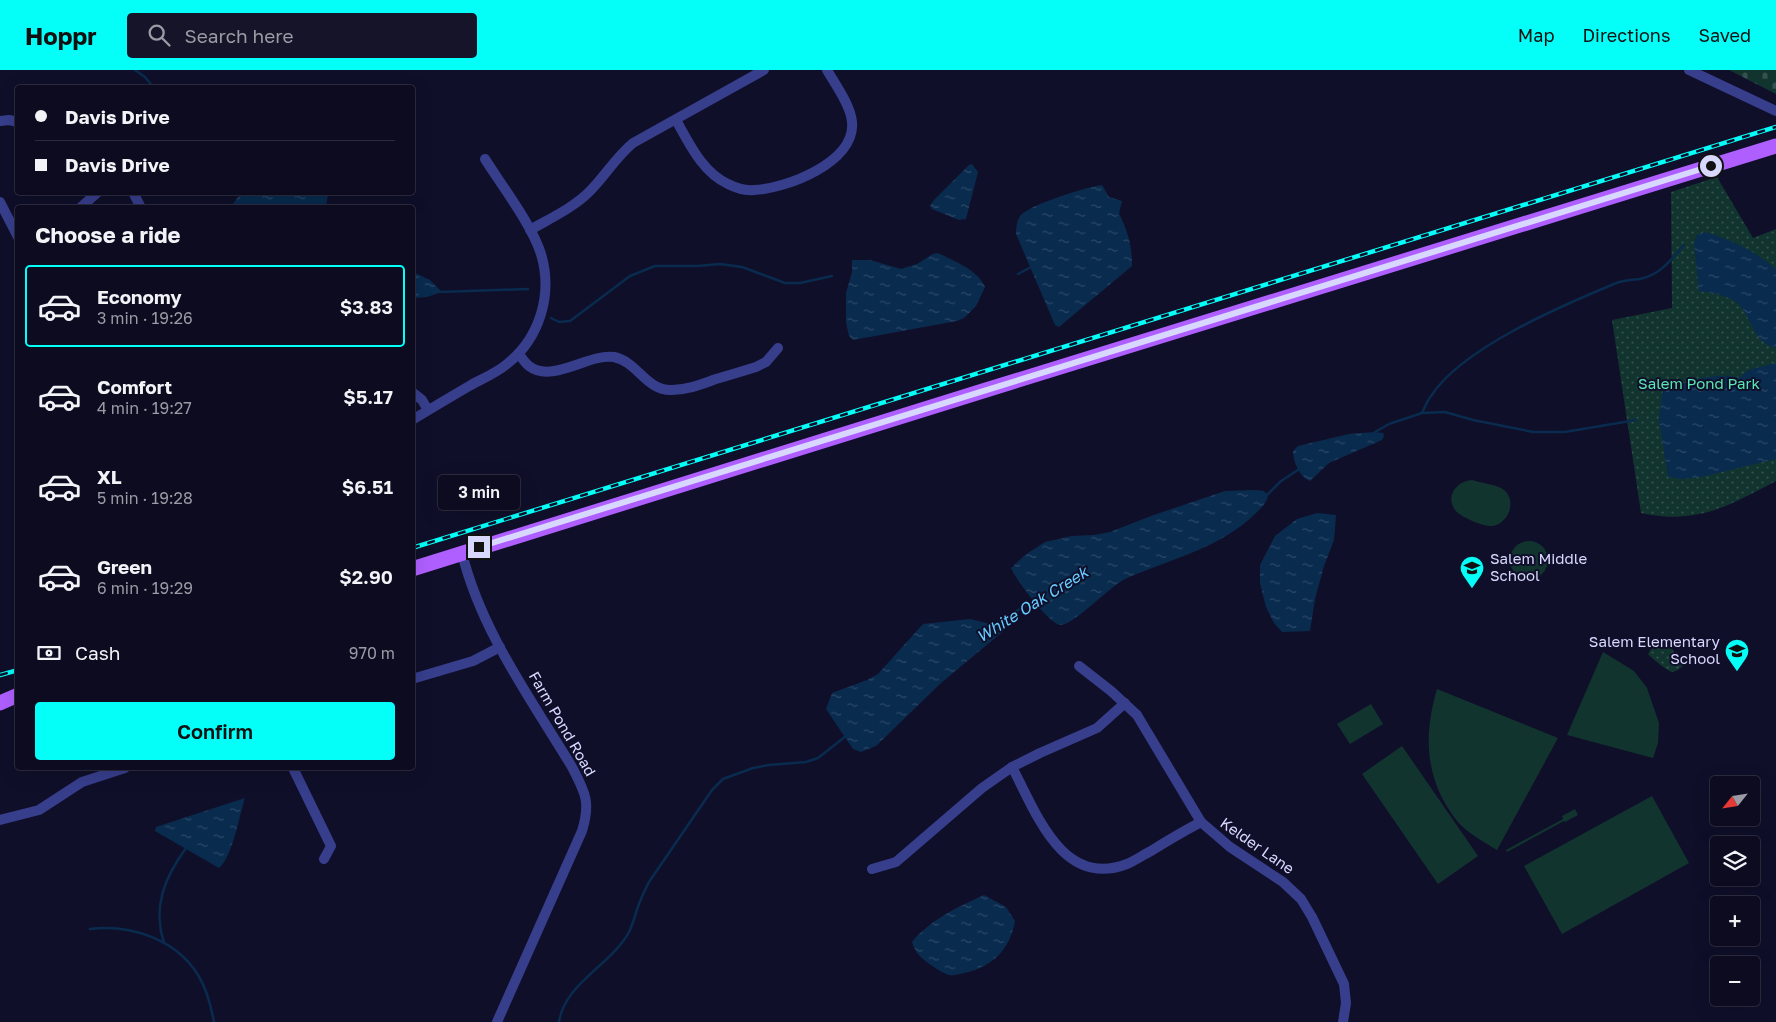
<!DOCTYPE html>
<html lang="en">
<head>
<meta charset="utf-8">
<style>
	:root { --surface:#0c0b20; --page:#151429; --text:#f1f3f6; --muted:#9a9ba5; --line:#2c2b3e; --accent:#04fff9 }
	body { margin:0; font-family:"Golos Text",sans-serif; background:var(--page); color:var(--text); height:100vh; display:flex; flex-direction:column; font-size:19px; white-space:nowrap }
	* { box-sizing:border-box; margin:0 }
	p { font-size:16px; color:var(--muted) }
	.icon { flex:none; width:28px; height:28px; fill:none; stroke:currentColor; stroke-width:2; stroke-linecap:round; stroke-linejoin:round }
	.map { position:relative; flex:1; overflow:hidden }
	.sheet { position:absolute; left:15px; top:135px; width:400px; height:565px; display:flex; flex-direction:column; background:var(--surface); border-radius:5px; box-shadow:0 5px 20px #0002,0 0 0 1px var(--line) }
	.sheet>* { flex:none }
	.top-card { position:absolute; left:15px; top:15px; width:400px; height:110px; border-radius:5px; box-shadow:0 5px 20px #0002,0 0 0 1px var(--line); display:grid; align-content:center; height:110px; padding:0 20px; background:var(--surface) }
	.needle { width:32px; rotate:240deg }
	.buttons { position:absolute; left:1710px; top:706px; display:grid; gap:10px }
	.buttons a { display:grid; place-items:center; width:50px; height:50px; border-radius:5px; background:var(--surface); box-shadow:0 5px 20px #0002,0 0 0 1px var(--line); font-size:25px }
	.end { position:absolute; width:22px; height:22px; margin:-11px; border:6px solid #d8d8ff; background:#111; box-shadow:0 0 0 2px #111 }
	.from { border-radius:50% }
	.bubble { position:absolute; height:35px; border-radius:5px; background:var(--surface); box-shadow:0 5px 20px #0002,0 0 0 1px var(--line); font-size:16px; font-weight:600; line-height:35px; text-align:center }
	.top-card b { display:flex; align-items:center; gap:18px; height:48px; font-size:19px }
	.top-card b+b { border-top:1px solid var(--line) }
	.top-card i { width:12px; height:12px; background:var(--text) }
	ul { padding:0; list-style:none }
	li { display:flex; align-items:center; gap:15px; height:82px; margin:0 10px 8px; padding:0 10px; border:2px solid transparent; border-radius:5px }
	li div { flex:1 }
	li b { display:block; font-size:19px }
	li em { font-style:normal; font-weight:600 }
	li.selected { border-color:var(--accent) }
	li>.icon { width:45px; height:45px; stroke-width:1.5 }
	h2 { padding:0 20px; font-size:22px; line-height:60px }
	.pay { display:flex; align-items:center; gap:12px; height:55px; padding:0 20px; font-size:19px }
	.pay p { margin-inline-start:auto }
	.primary-button { display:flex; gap:10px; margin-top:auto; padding:10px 20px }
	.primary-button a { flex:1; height:58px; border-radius:5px; background:var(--accent); color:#111; font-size:20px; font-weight:600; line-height:58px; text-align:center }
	header { display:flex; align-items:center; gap:30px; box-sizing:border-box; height:70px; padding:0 25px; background:var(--accent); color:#111 }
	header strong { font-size:24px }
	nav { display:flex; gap:28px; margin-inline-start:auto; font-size:18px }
	.search { width:350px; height:45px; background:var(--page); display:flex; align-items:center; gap:12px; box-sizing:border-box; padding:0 18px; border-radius:5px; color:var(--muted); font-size:19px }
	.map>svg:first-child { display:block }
</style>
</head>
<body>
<header>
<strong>Hoppr</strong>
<div class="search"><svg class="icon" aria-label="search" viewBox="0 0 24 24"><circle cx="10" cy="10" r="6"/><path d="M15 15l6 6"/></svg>Search here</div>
<nav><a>Map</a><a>Directions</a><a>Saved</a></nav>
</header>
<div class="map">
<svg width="1776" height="952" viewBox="0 0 1776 952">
	<defs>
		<pattern id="cemetery-stones" width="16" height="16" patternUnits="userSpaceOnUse" patternTransform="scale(1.25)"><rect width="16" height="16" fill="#11342f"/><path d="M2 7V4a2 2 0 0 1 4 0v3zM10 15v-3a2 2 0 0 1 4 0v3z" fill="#33514e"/></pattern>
		<pattern id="park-dots" width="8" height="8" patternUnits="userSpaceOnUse" patternTransform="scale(1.25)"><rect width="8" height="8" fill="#11342f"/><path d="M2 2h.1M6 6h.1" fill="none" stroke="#33514e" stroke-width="1.8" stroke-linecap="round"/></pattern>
		<pattern id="water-ripples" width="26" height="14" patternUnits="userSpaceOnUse" patternTransform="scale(1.25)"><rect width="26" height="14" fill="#092b4e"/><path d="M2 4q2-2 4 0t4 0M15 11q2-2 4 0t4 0" fill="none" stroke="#2c4969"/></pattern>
	</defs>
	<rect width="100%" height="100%" fill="#100f2a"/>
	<g fill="#11342f">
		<path d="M1472 410C1481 413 1493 414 1501 418 1518 427 1510 453 1493 456 1484 457 1460 447 1455 440 1445 426 1457 411 1472 410Z"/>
		<circle cx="1529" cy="490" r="19"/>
		<polygon points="1603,582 1634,601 1647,618 1659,653 1658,673 1653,688 1567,665"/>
		<path d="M1437 619 1558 668 1497 780C1484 772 1467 763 1457 751 1425 710 1423 667 1437 619Z"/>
		<polygon points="1371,634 1383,654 1350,674 1337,654"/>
		<polygon points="1402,676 1478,786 1438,814 1362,704"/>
		<polygon points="1652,726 1689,793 1562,864 1524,796"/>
		<polygon points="1575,739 1578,745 1565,752 1564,751 1507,782 1506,780 1563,749 1562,746"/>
	</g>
	<polygon fill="url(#cemetery-stones)" points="1729,0 1776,0 1776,24"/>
	<g fill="url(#park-dots)">
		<path d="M1717 107 1753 168 1776 159V411C1728 436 1697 455 1641 443L1612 250 1672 238 1671 122Z"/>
		<path d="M1660 572 1670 575 1683 596C1680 598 1676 602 1672 602 1669 602 1650 587 1648 584L1651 579Z"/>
	</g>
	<g fill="url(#water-ripples)">
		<polygon points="972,94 978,102 966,149 959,150 932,139 930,136 934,130 969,95"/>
		<path d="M1102 115 1109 127 1122 131 1119 143C1128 163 1132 174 1132 196L1059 257 1055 255 1016 164C1016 157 1017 150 1021 145 1032 134 1086 117 1102 115Z"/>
		<polygon points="243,123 243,122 328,123 326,137 231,137 237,128"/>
		<path d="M1704 162C1729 168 1756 182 1776 199V278C1754 272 1753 253 1742 238 1732 225 1713 223 1699 221L1694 173 1697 165Z"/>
		<path d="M938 183C954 191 978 200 985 217L976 236 964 248 957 251 853 270 849 266 846 253V223L852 202V190H870L901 199 917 194 933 184Z"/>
		<polygon points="413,202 430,210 442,222 427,227 413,228"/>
		<path d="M1776 293V389L1701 407 1680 409 1668 407 1659 349 1663 318C1687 313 1716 301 1739 308L1748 300Z"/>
		<path d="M1375 362 1383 363 1384 366 1382 370 1329 393 1310 411C1300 407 1293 392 1293 381L1298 376 1349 364Z"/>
		<path d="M1255 420 1264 421 1268 425C1267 433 1261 438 1256 443 1221 478 1171 489 1127 508 1112 514 1072 557 1060 555 1048 552 1016 510 1011 498L1025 485 1045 472 1072 466 1094 465 1110 462 1151 446 1225 421Z"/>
		<polygon points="1317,443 1336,445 1334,470 1324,496 1315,529 1310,561 1282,562 1274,553 1266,537 1260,513 1260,495 1275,466 1297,449"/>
		<polygon points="970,549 1007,558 941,613 876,676 861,682 853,679 826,639 832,623 867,610 878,604 923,554"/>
		<path d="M245 728C239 746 233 786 219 798L155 761 156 757Z"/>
		<path d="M984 825 1006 837 1015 851C1010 880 992 897 964 903 959 904 953 906 949 905 942 903 934 897 928 893 920 887 915 882 912 872 931 849 958 837 984 825Z"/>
	</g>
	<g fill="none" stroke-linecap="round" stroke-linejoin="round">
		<g stroke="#092b4e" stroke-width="2.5">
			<polyline points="135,0 145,7 154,18"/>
			<polyline points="1018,204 1033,196"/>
			<polyline points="440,222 528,219"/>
			<polyline points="551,248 559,252 570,251 630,206 655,196 697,196 720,194 742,197 785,213 800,213 832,206"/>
			<path d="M1422 343C1425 337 1427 331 1431 326 1462 278 1561 236 1614 214 1622 210 1631 210 1640 209 1660 205 1671 190 1684 175"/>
			<polyline points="1376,365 1375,362 1389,354 1422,343 1445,342 1473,350 1533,362 1565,362 1636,350"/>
			<polyline points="1267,425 1281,411 1301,398"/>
			<polyline points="992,556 1035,530"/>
			<path d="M90 859C130 854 176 869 198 905 207 919 211 936 214 952"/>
			<path d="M164 873C152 837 165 807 186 778"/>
			<path d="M559 952C564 914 612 894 629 862 634 852 636 840 641 829 643 824 646 818 649 812L712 720 723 709 753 698 769 695 806 692 818 688 846 666"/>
		</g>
		<g stroke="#373e8c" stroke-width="10">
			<polyline points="1689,0 1776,41"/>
			<path d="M676 50C689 73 702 102 728 114 736 118 745 121 754 120 786 119 856 92 852 52 851 36 835 14 827 0"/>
			<polyline points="0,51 9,50 18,52"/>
			<polyline points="133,122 141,138"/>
			<polyline points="0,132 18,167"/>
			<polyline points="80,138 98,122"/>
			<path d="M530 160C549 149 573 138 589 122 605 106 616 87 633 73L764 0"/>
			<path d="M519 284C522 288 525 293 529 296 552 314 589 283 614 287 638 292 646 321 672 320 688 320 702 314 716 309 730 305 743 301 756 297L766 292 778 278"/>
			<polyline points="412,322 422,330 428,340"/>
			<path d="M412 350C432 338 452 326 471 315 484 308 496 303 507 294 540 268 553 224 541 184 532 155 502 116 485 89"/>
			<path d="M462 483C481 561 531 629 572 697 585 722 591 732 582 761L497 952"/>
			<polyline points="1079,596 1111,621 1137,645 1201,752 1230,777 1283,812 1301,829 1312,847 1344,914 1346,933 1343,952"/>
			<polyline points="412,609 473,591 500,577"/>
			<path d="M1125 633 1097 658 1040 683 1012 697C1036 742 1062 819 1127 794 1136 790 1143 785 1151 781 1167 771 1184 761 1201 752"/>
			<polyline points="293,698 331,776 324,789"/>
			<polyline points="0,750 39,740 82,712 125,698"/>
			<polyline points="872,799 896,792 982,718 1012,697"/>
		</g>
		<g stroke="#af5fff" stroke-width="15">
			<polyline points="412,499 986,320 1776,76"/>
			<polyline points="0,633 18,625"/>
		</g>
		<defs>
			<g id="rail">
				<polyline points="412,478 1776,57"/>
				<polyline points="0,605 18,600"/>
			</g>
		</defs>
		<use href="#rail" stroke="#04fff9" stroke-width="4.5"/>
		<use href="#rail" stroke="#100f2a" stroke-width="2.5" stroke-dasharray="8" stroke-linecap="butt"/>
	</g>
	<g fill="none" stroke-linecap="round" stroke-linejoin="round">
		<polyline stroke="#d8d8ff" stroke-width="6" points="479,477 1711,96"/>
	</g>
	<defs>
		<symbol id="school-pin" viewBox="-11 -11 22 30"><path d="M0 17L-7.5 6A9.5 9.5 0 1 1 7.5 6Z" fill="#04fff9" stroke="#100f2a"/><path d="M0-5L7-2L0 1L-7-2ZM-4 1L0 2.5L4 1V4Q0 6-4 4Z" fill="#111"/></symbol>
	</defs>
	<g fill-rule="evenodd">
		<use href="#school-pin" x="1458" y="484" width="28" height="38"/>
		<use href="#school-pin" x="1723" y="567" width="28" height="38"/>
	</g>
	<g text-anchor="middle" stroke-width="4" stroke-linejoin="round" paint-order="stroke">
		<g font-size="15" fill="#5be7b3" stroke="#100f2a">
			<text x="1699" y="319">Salem Pond Park</text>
		</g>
		<g font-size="15" fill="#d8d8ff" stroke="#100f2a" text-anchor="start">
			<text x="1490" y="494">Salem Middle<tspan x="1490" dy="17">School</tspan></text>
			<text x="1720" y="577" text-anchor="end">Salem Elementary<tspan x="1720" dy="17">School</tspan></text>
		</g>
		<g font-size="15" fill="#d8d8ff" stroke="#100f2a">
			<text transform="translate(562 654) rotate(60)" y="5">Farm Pond Road</text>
			<text transform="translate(1257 776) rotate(35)" y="5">Kelder Lane</text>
		</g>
		<g font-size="16" font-style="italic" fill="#66cbff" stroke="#100f2a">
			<text transform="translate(1032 534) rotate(-32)" y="6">White Oak Creek</text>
		</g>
	</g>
</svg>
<div class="buttons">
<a><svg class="needle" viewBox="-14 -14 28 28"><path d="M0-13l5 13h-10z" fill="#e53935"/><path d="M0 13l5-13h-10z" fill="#9a9ba5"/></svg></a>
<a><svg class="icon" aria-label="layers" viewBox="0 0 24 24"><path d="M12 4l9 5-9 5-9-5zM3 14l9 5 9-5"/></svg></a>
<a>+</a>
<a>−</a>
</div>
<i class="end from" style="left:1711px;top:96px"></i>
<i class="end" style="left:479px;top:477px"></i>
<div class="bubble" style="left:438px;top:405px;width:82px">3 min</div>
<div class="top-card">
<b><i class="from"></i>Davis Drive</b>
<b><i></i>Davis Drive</b>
</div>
<section class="sheet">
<h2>Choose a ride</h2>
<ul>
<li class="selected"><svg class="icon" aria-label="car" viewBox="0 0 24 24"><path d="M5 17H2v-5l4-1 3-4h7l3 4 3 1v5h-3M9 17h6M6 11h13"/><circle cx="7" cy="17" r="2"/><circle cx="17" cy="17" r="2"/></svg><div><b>Economy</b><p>3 min · 19:26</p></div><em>$3.83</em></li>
<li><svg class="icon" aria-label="car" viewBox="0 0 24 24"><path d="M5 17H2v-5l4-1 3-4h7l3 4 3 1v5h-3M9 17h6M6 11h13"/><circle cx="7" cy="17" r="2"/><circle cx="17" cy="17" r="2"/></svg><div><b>Comfort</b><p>4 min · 19:27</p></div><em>$5.17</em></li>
<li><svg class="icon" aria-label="car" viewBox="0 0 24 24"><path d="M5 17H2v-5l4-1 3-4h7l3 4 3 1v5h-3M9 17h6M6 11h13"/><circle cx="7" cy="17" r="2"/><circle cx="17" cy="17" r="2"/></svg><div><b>XL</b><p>5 min · 19:28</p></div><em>$6.51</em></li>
<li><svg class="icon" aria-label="car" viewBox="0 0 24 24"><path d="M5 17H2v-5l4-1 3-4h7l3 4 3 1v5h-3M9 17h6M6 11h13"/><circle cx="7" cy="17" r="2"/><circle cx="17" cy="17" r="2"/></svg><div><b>Green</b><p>6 min · 19:29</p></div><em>$2.90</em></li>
</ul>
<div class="pay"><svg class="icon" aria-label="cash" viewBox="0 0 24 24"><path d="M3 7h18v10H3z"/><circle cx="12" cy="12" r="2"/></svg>Cash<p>970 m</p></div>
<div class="primary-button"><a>Confirm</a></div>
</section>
</div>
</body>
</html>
